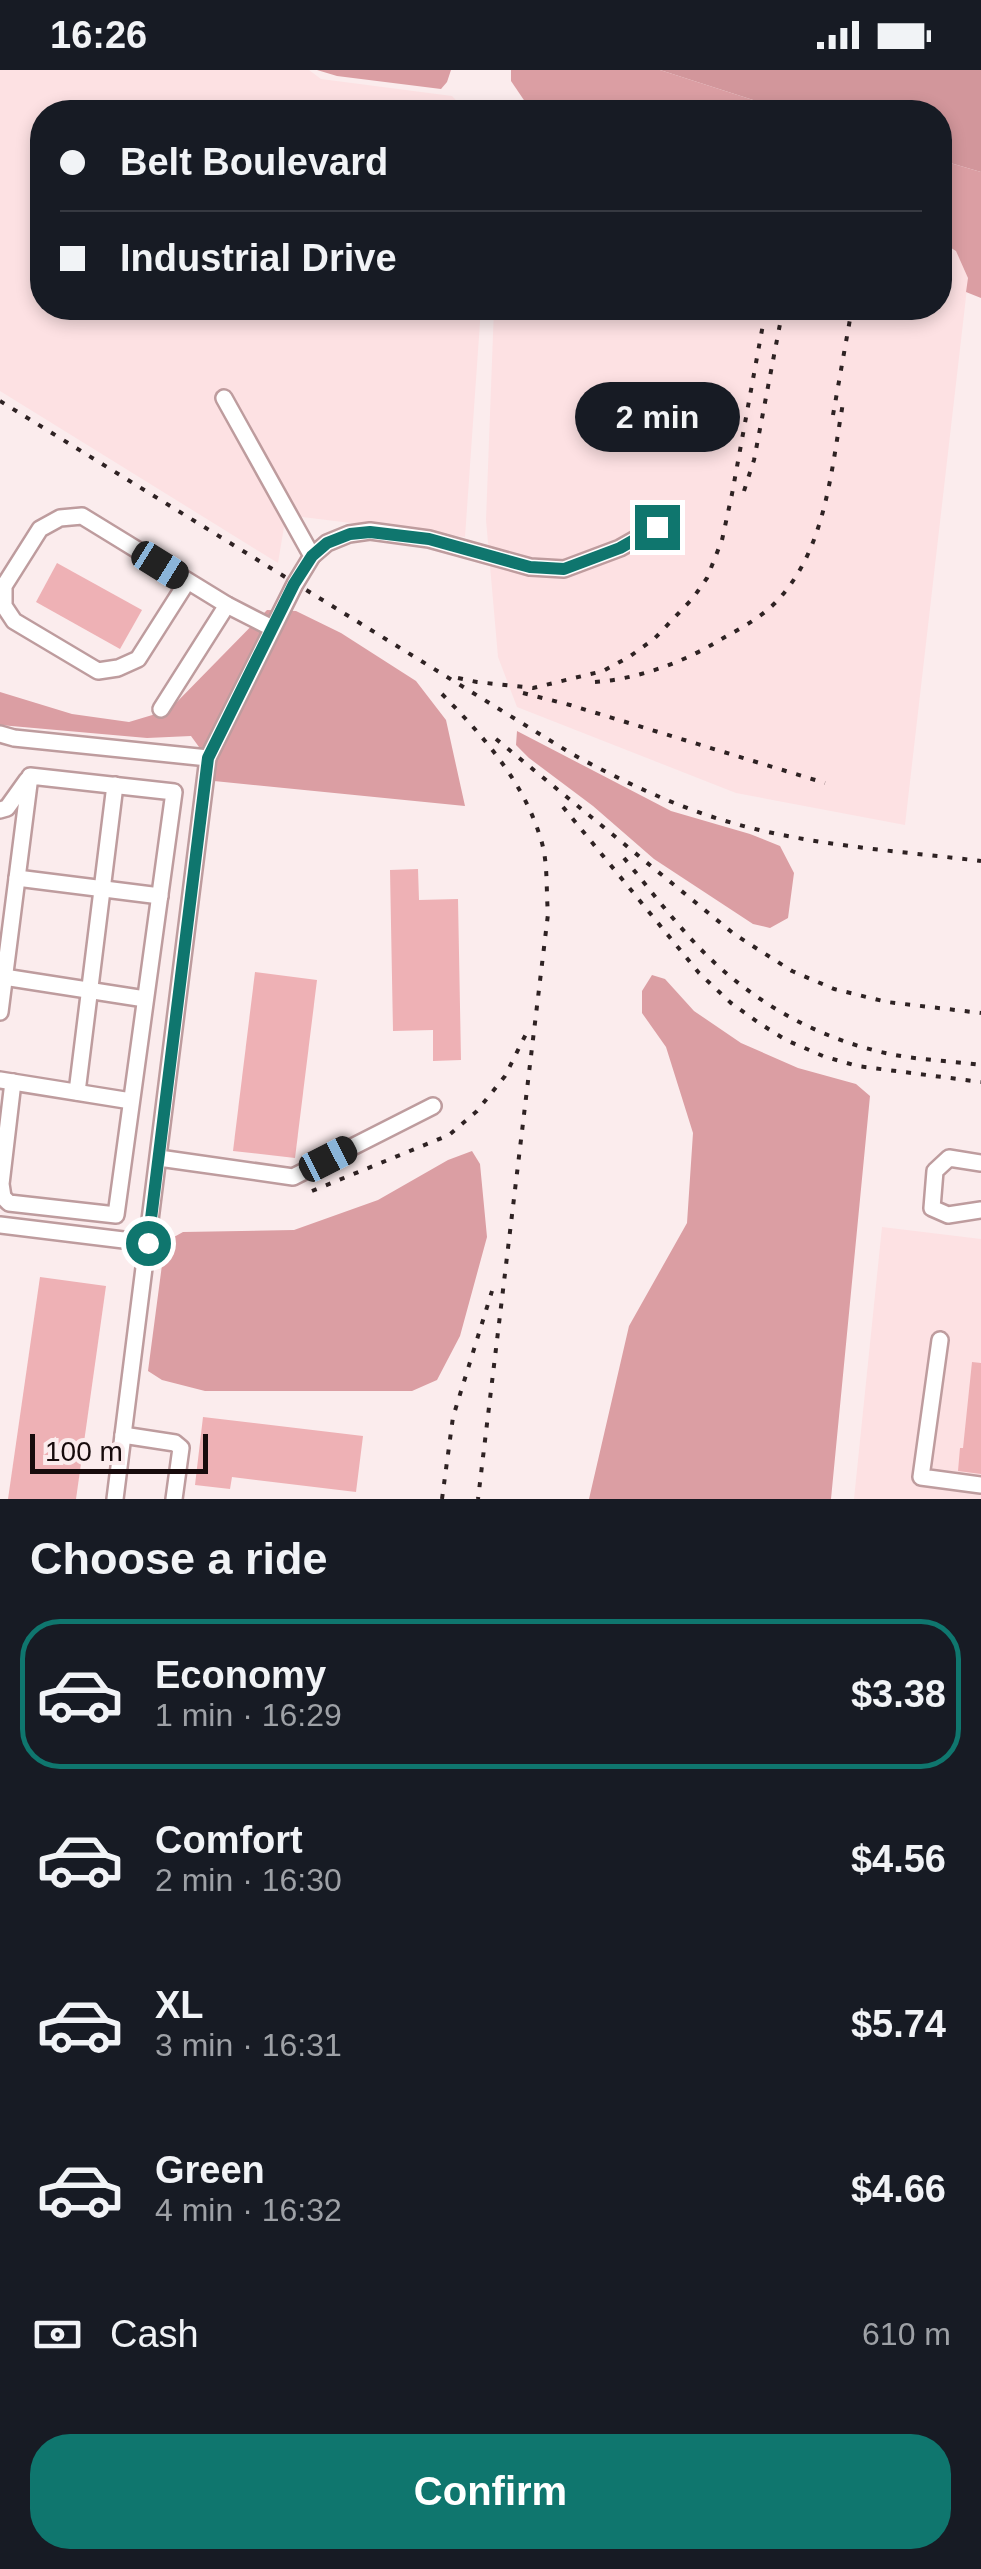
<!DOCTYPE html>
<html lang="en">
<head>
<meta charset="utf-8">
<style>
	:root { --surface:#171b24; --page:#20242c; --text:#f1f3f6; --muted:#9ea1a6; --line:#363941; --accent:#0f766e }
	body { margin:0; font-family:Arial,sans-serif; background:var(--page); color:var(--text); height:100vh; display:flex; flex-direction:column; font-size:38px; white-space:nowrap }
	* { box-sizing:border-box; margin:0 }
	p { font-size:32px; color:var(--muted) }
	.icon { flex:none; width:55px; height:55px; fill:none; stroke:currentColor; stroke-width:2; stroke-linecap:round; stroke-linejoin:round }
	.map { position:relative; height:1429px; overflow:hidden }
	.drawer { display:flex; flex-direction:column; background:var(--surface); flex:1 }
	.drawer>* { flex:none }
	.hud { position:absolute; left:30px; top:30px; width:922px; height:220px; border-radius:40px; box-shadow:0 5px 15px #0003; display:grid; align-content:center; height:220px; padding:0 30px; background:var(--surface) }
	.scale { position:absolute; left:30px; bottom:25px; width:178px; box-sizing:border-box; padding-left:10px; border:5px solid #170b0c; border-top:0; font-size:28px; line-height:35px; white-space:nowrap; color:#170b0c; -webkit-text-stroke:8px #fbeced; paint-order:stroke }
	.end { position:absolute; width:45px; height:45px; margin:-22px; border:12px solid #0f766e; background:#fff; box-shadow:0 0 0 5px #fff }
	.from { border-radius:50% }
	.bubble { position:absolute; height:70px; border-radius:35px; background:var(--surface); box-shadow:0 5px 15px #0003; font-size:32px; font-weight:800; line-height:70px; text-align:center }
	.car { position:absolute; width:30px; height:60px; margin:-30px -15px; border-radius:12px; box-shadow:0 0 8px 2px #0007; background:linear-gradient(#222 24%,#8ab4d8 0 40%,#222 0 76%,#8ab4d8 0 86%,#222 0) }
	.hud b { display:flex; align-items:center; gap:35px; height:95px; font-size:38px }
	.hud b+b { border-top:2px solid var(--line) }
	.hud i { width:25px; height:25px; background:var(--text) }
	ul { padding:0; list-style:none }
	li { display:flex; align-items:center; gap:30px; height:150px; margin:0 20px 15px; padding:0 10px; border:5px solid transparent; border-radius:40px }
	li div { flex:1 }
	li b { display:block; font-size:38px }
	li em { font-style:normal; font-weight:800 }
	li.active { border-color:var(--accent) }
	li>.icon { width:90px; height:90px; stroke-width:1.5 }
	h2 { padding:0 30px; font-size:45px; line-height:120px }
	.pay { display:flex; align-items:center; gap:25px; height:110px; padding:0 30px; font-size:38px }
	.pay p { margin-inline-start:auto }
	.cta { display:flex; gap:20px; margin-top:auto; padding:20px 30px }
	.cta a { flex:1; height:115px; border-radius:40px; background:var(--accent); color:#fff; font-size:40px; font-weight:800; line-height:115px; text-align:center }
	.status { display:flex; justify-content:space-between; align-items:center; height:70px; padding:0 50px; background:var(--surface); direction:ltr }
	.status svg { height:28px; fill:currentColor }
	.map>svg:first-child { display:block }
</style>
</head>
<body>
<div class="status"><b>16:26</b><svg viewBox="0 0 49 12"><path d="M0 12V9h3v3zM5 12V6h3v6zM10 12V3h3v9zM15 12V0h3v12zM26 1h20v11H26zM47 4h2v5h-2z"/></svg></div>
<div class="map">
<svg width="981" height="1429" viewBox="0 0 981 1429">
	<rect width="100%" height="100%" fill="#fbeced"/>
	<g fill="#fde1e3">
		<polygon points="0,0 309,0 321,9 452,26 467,42 42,42 42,238 481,238 465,467 286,445 278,493 0,321"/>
		<polygon points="940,168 972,175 905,755 736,723 517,637 498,587 486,450 494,238 940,238"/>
		<polygon points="882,1157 981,1169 981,1429 854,1429"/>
	</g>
	<g fill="#db9ea3">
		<polygon points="317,0 451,0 447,12 441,19 337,6"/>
		<polygon points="511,0 660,0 790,42 532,42 511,11"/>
		<polygon points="940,90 981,102 981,228 966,222 968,208 956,181 940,171"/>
		<polygon points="267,540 296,541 341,563 416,611 446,650 465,736 204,710 207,688 191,666 147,668 0,655 0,622 72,644 129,652 169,640"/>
		<polygon points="517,661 671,741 750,764 780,776 794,803 788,848 770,858 753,854 654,789 593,736 529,688 516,675"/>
		<polygon points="652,905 665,909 694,941 741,973 798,998 856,1014 870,1026 831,1429 589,1429 629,1256 687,1153 693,1063 666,977 642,943 642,921"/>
		<polygon points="472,1081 480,1094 487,1167 460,1266 437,1310 412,1321 205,1321 162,1310 148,1301 165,1172 183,1162 294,1160 378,1130 448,1090"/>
	</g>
	<polygon fill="#d2969b" points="660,0 981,0 981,102 940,90 940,42 790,42"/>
	<g fill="#eeb1b5">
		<polygon points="57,493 142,540 120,579 36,532"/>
		<polygon points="418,799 419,830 458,829 461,990 433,991 433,960 393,961 390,800"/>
		<polygon points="255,902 317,910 295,1088 233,1081"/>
		<polygon points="40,1207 106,1216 76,1429 8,1429"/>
		<polygon points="972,1292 981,1293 981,1404 958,1401 960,1378 963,1378"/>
		<polygon points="203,1347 363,1366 356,1422 232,1407 230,1419 195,1415"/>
	</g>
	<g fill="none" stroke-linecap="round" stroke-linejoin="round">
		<defs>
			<g id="minor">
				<polyline points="312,486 327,473 349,464 370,461 429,469 530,497 564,499 620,478 657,457"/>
				<polyline points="187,512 138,589 118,598 98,601 14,551 4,536 4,516 40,459 60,448 82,446 227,535 272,558"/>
				<polyline points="161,639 227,535"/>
				<polyline points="0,664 14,668 208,688"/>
				<polyline points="0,740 7,738 27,710"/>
				<polyline points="17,808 160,826"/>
				<polyline points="4,907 145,929"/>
				<polyline points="0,942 30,706 174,722 116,1145 9,1133 3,1127 1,1114 13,1012"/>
				<polyline points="0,1010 131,1031"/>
				<polyline points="77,1022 115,715"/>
				<polyline points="159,1088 293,1107 433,1036"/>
				<polyline points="981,1093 949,1088 935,1101 932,1138 948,1145 981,1140"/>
				<polyline points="0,1155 148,1173"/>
				<polyline points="940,1270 921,1407 981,1415"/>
				<polyline points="123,1365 175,1373 181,1378 174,1429"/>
				<polyline points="115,1429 208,688 295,514 312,486 224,328"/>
			</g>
		</defs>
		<use href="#minor" stroke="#be9c9e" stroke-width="20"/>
		<use href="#minor" stroke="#fff" stroke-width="15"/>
		<g stroke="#2e2223" stroke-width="4" stroke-dasharray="5 10" stroke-linecap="butt">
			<path d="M0 331 572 684C624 712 678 738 736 754 815 776 899 781 981 791"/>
			<polyline points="833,345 852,238"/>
			<polyline points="744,421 754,390 780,254"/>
			<polyline points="458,608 477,612 533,618 603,601 629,587 654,569 693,528 707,508 722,470 732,424 766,238"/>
			<path d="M595 612C637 609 682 593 718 571 737 560 758 550 775 533 826 481 831 401 843 333"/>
			<polyline points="523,623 570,635 825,713"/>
			<path d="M442 624C485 668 525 713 542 773 548 795 546 821 548 844L478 1429"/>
			<polyline points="496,669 734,864 792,901 834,919 887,932 981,943"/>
			<polyline points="563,737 699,903 731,933 759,953 786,970 823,986 857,996 981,1012"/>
			<path d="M624 788C647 816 669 845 693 871 745 928 814 968 890 984 919 990 951 991 981 995"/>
			<polyline points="312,1121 449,1065 477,1041 505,1006 528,960"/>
			<polyline points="442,1429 453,1347 492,1221"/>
		</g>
	</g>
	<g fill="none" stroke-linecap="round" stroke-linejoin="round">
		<polyline stroke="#0f766e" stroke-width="12" points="148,1173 208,688 294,514 312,486 327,473 350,464 370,462 429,469 530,497 564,499 620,478 657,457"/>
	</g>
</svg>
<div class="scale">100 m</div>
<i class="end from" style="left:148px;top:1173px"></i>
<i class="end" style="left:657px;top:457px"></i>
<div class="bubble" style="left:575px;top:312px;width:165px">2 min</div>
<i class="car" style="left:160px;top:495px;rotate:122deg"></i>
<i class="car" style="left:328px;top:1089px;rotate:63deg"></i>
<div class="hud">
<b><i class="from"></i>Belt Boulevard</b>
<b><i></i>Industrial Drive</b>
</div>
</div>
<section class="drawer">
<h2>Choose a ride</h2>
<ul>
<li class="active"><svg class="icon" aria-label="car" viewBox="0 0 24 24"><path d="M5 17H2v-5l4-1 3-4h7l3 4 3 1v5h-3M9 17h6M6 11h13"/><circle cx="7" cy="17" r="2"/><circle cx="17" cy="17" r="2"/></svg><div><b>Economy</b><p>1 min · 16:29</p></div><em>$3.38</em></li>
<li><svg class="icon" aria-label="car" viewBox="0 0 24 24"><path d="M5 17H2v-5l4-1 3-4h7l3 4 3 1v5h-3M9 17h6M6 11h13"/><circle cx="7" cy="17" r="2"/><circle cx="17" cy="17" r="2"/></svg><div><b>Comfort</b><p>2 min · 16:30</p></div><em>$4.56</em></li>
<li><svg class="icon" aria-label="car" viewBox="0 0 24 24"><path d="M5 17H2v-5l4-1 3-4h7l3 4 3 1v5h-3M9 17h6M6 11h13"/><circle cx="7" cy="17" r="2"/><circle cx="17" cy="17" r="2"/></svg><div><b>XL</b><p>3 min · 16:31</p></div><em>$5.74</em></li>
<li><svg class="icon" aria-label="car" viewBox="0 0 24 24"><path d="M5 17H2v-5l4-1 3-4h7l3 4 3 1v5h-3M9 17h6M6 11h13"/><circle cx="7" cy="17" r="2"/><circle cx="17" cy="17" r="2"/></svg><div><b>Green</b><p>4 min · 16:32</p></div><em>$4.66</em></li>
</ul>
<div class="pay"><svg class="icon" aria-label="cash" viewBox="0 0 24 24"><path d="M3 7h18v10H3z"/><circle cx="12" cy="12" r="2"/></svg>Cash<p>610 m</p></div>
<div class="cta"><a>Confirm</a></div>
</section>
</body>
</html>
